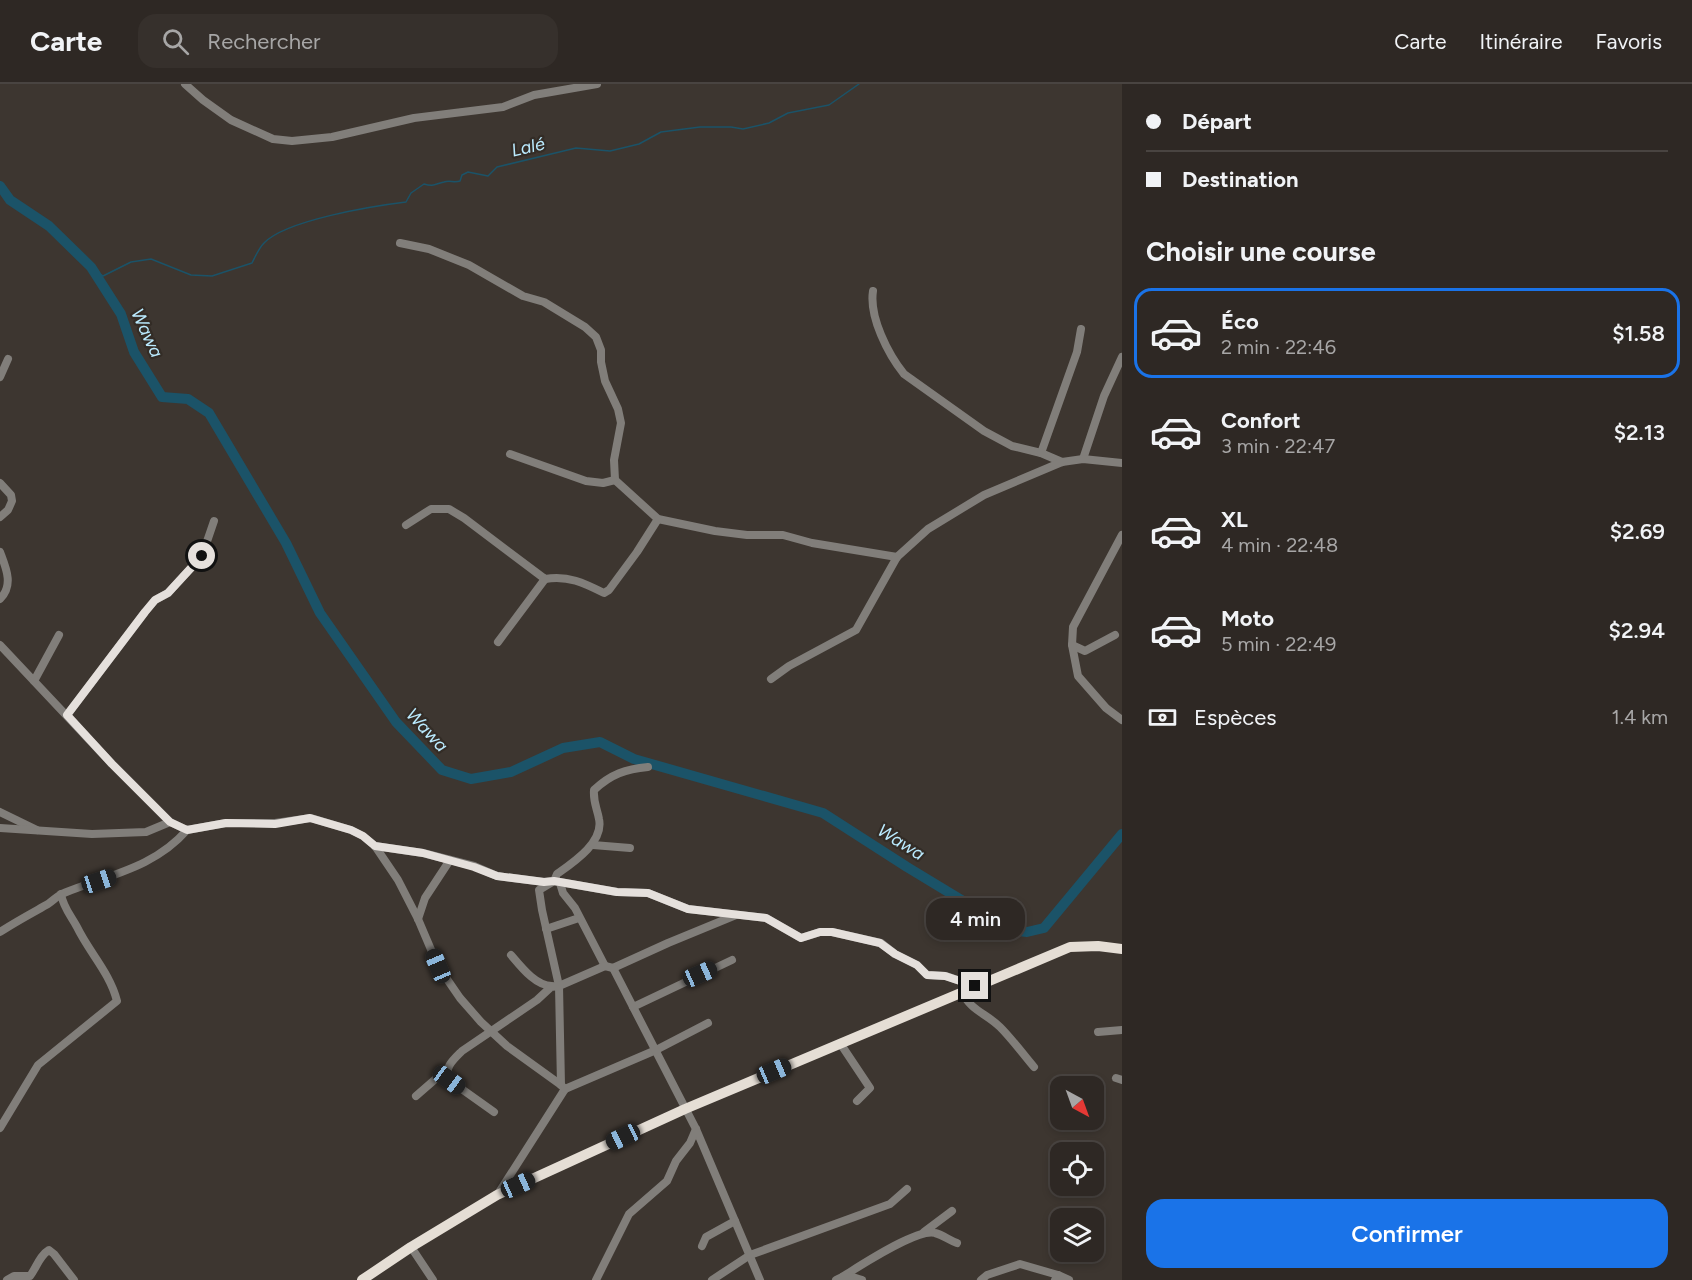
<!DOCTYPE html>
<html lang="fr">
<head>
<meta charset="utf-8">
<style>
	:root { --surface:#2e2824; --page:#36302c; --text:#f1f3f6; --muted:#a7a6a6; --line:#494441; --accent:#1a73e8 }
	body { margin:0; font-family:Figtree,sans-serif; background:var(--page); color:var(--text); height:100vh; display:flex; flex-direction:column; font-size:22px; white-space:nowrap }
	* { box-sizing:border-box; margin:0 }
	p { font-size:20px; color:var(--muted) }
	.icon { flex:none; width:33px; height:33px; fill:none; stroke:currentColor; stroke-width:2; stroke-linecap:round; stroke-linejoin:round }
	.map { position:relative; flex:1; overflow:hidden }
	.drawer { display:flex; flex-direction:column; background:var(--surface); width:570px }
	.drawer>* { flex:none }
	.hud { display:grid; align-content:center; height:132px; padding:0 24px; background:var(--surface) }
	.needle { width:39px; rotate:139deg }
	.buttons { position:absolute; left:1050px; top:992px; display:grid; gap:12px }
	.buttons a { display:grid; place-items:center; width:54px; height:54px; border-radius:12px; background:var(--surface); box-shadow:0 3px 9px #0003,0 0 0 2px var(--line); font-size:30px }
	.end { position:absolute; width:27px; height:27px; margin:-14px; border:8px solid #e5e0dc; background:#111; box-shadow:0 0 0 3px #111 }
	.from { border-radius:50% }
	.bubble { position:absolute; height:42px; border-radius:18px; background:var(--surface); box-shadow:0 3px 9px #0003,0 0 0 2px var(--line); font-size:20px; font-weight:600; line-height:42px; text-align:center }
	.car { position:absolute; width:18px; height:36px; margin:-18px -9px; border-radius:8px; box-shadow:0 0 4px 2px #0007; background:linear-gradient(#222 24%,#8ab4d8 0 40%,#222 0 76%,#8ab4d8 0 86%,#222 0) }
	.hud b { display:flex; align-items:center; gap:21px; height:57px; font-size:22px }
	.hud b+b { border-top:2px solid var(--line) }
	.hud i { width:15px; height:15px; background:var(--text) }
	ul { padding:0; list-style:none }
	li { display:flex; align-items:center; gap:18px; height:90px; margin:0 12px 9px; padding:0 12px; border:3px solid transparent; border-radius:18px }
	li div { flex:1 }
	li b { display:block; font-size:22px }
	li em { font-style:normal; font-weight:600 }
	li.active { border-color:var(--accent) }
	li>.icon { width:54px; height:54px; stroke-width:1.5 }
	h2 { padding:0 24px; font-size:27px; line-height:72px }
	.pay { display:flex; align-items:center; gap:15px; height:66px; padding:0 24px; font-size:22px }
	.pay p { margin-inline-start:auto }
	.action { display:flex; gap:12px; margin-top:auto; padding:12px 24px }
	.action a { flex:1; height:69px; border-radius:18px; background:var(--accent); color:#fff; font-size:24px; font-weight:600; line-height:69px; text-align:center }
	header { display:flex; align-items:center; gap:36px; box-sizing:border-box; height:84px; padding:0 30px; background:var(--surface); border-bottom:2px solid var(--line) }
	header strong { font-size:28px }
	nav { display:flex; gap:33px; margin-inline-start:auto; font-size:21px }
	.search { width:420px; height:54px; background:var(--page); display:flex; align-items:center; gap:15px; box-sizing:border-box; padding:0 21px; border-radius:18px; color:var(--muted); font-size:22px }
	main { display:flex; flex:1; min-height:0 }
	.map>svg:first-child { display:block }
</style>
</head>
<body>
<header>
<strong>Carte</strong>
<div class="search"><svg class="icon" aria-label="search" viewBox="0 0 24 24"><circle cx="10" cy="10" r="6"/><path d="M15 15l6 6"/></svg>Rechercher</div>
<nav><a>Carte</a><a>Itinéraire</a><a>Favoris</a></nav>
</header>
<main>
<div class="map">
<svg width="1122" height="1196" viewBox="0 0 1122 1196">
	<rect width="100%" height="100%" fill="#3d3630"/>
	<g fill="none" stroke-linecap="round" stroke-linejoin="round">
		<path stroke="#1b5368" stroke-width="1.5" d="M91 183 103 192 131 178 151 175 191 191 212 192 252 179C255 173 259 164 264 159 286 136 373 122 406 118L411 109 424 100C434 103 435 100 444 98 450 96 454 99 460 97L462 91 468 88 488 92 497 83 576 64 610 67 639 60 661 48 700 43H731L743 45 769 39 788 29 829 21 859 0"/>
		<polyline stroke="#1b5368" stroke-width="10" points="0,102 10,116 49,142 91,183 121,230 134,268 162,313 188,315 209,329 286,459 320,529 396,638 442,686 471,695 511,688 563,664 600,658 634,675 823,729 907,783 1011,846 1027,848 1044,844 1122,750"/>
		<g stroke="#817e7a" stroke-width="8">
			<polyline points="185,0 203,16 231,36 273,55 292,57 332,53 414,34 503,23 534,11 597,0"/>
			<polyline points="400,159 429,165 469,181 523,212 544,218 585,243 596,253 601,266 601,278 605,297 618,325 621,339 614,376 615,396 658,435 715,447 747,451 783,451 812,459 897,473"/>
			<path d="M873 207C869 233 888 270 904 290L984 347 1012 362 1041 369 1077 268 1081 245"/>
			<polyline points="0,293 8,275"/>
			<polyline points="1041,369 1062,378"/>
			<polyline points="510,370 586,397 603,399 615,396"/>
			<polyline points="1083,375 1104,312 1122,273"/>
			<polyline points="0,399 11,411 12,417 8,426 0,433"/>
			<path d="M406 441 431 425H449L464 434 545 495C568 491 584 499 604 509L609 506 637 468 658 435"/>
			<path d="M0 468C6 484 14 501 0 515"/>
			<polyline points="1115,551 1085,567 1072,561 1073,543 1122,451"/>
			<polyline points="498,558 545,495"/>
			<polyline points="0,561 112,680 170,738"/>
			<polyline points="1072,561 1078,592 1106,624 1122,636"/>
			<polyline points="771,595 789,582 856,546 897,473 928,445 984,411 1062,378 1083,375 1122,379"/>
			<polyline points="34,597 59,551"/>
			<polyline points="67,631 145,528 155,516 168,509 202,472 214,437"/>
			<polyline points="0,728 37,746"/>
			<polyline points="0,744 92,750 146,748 170,738 187,746 226,739 275,739 311,734 351,746 363,752 375,762 398,796 418,835 438,882 460,914 481,938 507,962 561,1001 565,1005 498,1110"/>
			<polyline points="593,761 630,764"/>
			<path d="M375 762 423 769 474 782 497 792 544 798 554 797 557 790C574 778 604 758 599 735 597 724 593 718 594 706 611 690 626 685 648 683"/>
			<polyline points="560,799 563,809 575,824 605,882"/>
			<polyline points="418,835 425,814 450,776"/>
			<polyline points="546,845 579,834"/>
			<path d="M0 848C15 838 32 829 48 820 54 816 58 811 64 809 108 791 154 784 187 746"/>
			<path d="M511 871C522 884 536 902 552 902"/>
			<polyline points="613,884 668,859 736,831"/>
			<path d="M962 908C970 926 987 930 1000 943 1012 955 1023 970 1034 983"/>
			<polyline points="633,923 732,876"/>
			<polyline points="1098,948 1122,946"/>
			<polyline points="840,959 870,1004 857,1017"/>
			<polyline points="1116,994 1122,996"/>
			<polyline points="561,1001 559,902 542,826 539,806 554,797 617,808 648,809 688,825 766,834 801,854 820,848 832,848 881,859 895,870 917,881 927,891 946,892 975,902"/>
			<polyline points="565,1005 656,966 708,939"/>
			<polyline points="416,1012 447,985"/>
			<path d="M494 1028 449 996C443 984 454 975 462 967L537 916 551 903 559 902 605 882 613 884 696 1045 760 1196"/>
			<path d="M0 1044 38 981 117 917C110 889 89 868 77 843 71 832 63 823 61 810"/>
			<polyline points="924,1148 952,1127"/>
			<polyline points="702,1162 706,1153 735,1137"/>
			<polyline points="411,1163 433,1196"/>
			<path d="M842 1193C860 1182 917 1144 935 1149 943 1151 949 1156 957 1159"/>
			<path d="M7 1196 14 1192H30C37 1183 39 1172 49 1166L54 1170 74 1196"/>
			<polyline points="596,1196 629,1130 667,1097 676,1077 690,1059 696,1045"/>
			<polyline points="712,1196 750,1171 890,1120 907,1105"/>
			<path d="M836 1196C845 1191 852 1192 862 1196"/>
			<polyline points="981,1196 987,1191 1020,1180 1058,1191"/>
			<polyline points="1055,1196 1058,1191 1069,1196"/>
		</g>
		<polyline stroke="#e5ded5" stroke-width="10" points="362,1196 411,1163 497,1111 685,1025 1070,863 1098,862 1122,865"/>
	</g>
	<g fill="none" stroke-linecap="round" stroke-linejoin="round">
		<polyline stroke="#e5e0dc" stroke-width="8" points="202,472 168,509 155,516 145,528 67,631 112,680 170,738 187,746 226,739 275,740 310,734 351,746 363,752 375,762 423,769 474,783 497,792 544,798 554,797 617,808 648,809 688,825 766,834 801,854 820,848 832,848 880,859 895,870 917,881 927,891 945,892 975,902"/>
	</g>
	<g text-anchor="middle" stroke-width="4.5" stroke-linejoin="round" paint-order="stroke">
		<g font-size="18" font-style="italic" fill="#bbebff" stroke="#332c26">
			<text transform="translate(528 63) rotate(-13)" y="6">Lalé</text>
			<text transform="translate(147 249) rotate(65)" y="6">Wawa</text>
			<text transform="translate(427 646) rotate(47)" y="6">Wawa</text>
			<text transform="translate(901 758) rotate(32)" y="6">Wawa</text>
		</g>
	</g>
</svg>
<div class="buttons">
<a><svg class="needle" viewBox="-14 -14 28 28"><path d="M0-13l5 13h-10z" fill="#e53935"/><path d="M0 13l5-13h-10z" fill="#a7a6a6"/></svg></a>
<a><svg class="icon" aria-label="locate" viewBox="0 0 24 24"><circle cx="12" cy="12" r="6"/><path d="M12 2v4M12 18v4M2 12h4M18 12h4"/></svg></a>
<a><svg class="icon" aria-label="layers" viewBox="0 0 24 24"><path d="M12 4l9 5-9 5-9-5zM3 14l9 5 9-5"/></svg></a>
</div>
<i class="end from" style="left:202px;top:472px"></i>
<i class="end" style="left:975px;top:902px"></i>
<div class="bubble" style="left:926px;top:814px;width:99px">4 min</div>
<i class="car" style="left:99px;top:797px;rotate:72deg"></i>
<i class="car" style="left:438px;top:882px;rotate:337deg"></i>
<i class="car" style="left:700px;top:890px;rotate:66deg"></i>
<i class="car" style="left:774px;top:987px;rotate:67deg"></i>
<i class="car" style="left:449px;top:996px;rotate:126deg"></i>
<i class="car" style="left:623px;top:1053px;rotate:245deg"></i>
<i class="car" style="left:518px;top:1101px;rotate:66deg"></i>
</div>
<section class="drawer">
<div class="hud">
<b><i class="from"></i>Départ</b>
<b><i></i>Destination</b>
</div>
<h2>Choisir une course</h2>
<ul>
<li class="active"><svg class="icon" aria-label="car" viewBox="0 0 24 24"><path d="M5 17H2v-5l4-1 3-4h7l3 4 3 1v5h-3M9 17h6M6 11h13"/><circle cx="7" cy="17" r="2"/><circle cx="17" cy="17" r="2"/></svg><div><b>Éco</b><p>2 min · 22:46</p></div><em>$1.58</em></li>
<li><svg class="icon" aria-label="car" viewBox="0 0 24 24"><path d="M5 17H2v-5l4-1 3-4h7l3 4 3 1v5h-3M9 17h6M6 11h13"/><circle cx="7" cy="17" r="2"/><circle cx="17" cy="17" r="2"/></svg><div><b>Confort</b><p>3 min · 22:47</p></div><em>$2.13</em></li>
<li><svg class="icon" aria-label="car" viewBox="0 0 24 24"><path d="M5 17H2v-5l4-1 3-4h7l3 4 3 1v5h-3M9 17h6M6 11h13"/><circle cx="7" cy="17" r="2"/><circle cx="17" cy="17" r="2"/></svg><div><b>XL</b><p>4 min · 22:48</p></div><em>$2.69</em></li>
<li><svg class="icon" aria-label="car" viewBox="0 0 24 24"><path d="M5 17H2v-5l4-1 3-4h7l3 4 3 1v5h-3M9 17h6M6 11h13"/><circle cx="7" cy="17" r="2"/><circle cx="17" cy="17" r="2"/></svg><div><b>Moto</b><p>5 min · 22:49</p></div><em>$2.94</em></li>
</ul>
<div class="pay"><svg class="icon" aria-label="cash" viewBox="0 0 24 24"><path d="M3 7h18v10H3z"/><circle cx="12" cy="12" r="2"/></svg>Espèces<p>1.4 km</p></div>
<div class="action"><a>Confirmer</a></div>
</section>
</main>
</body>
</html>
